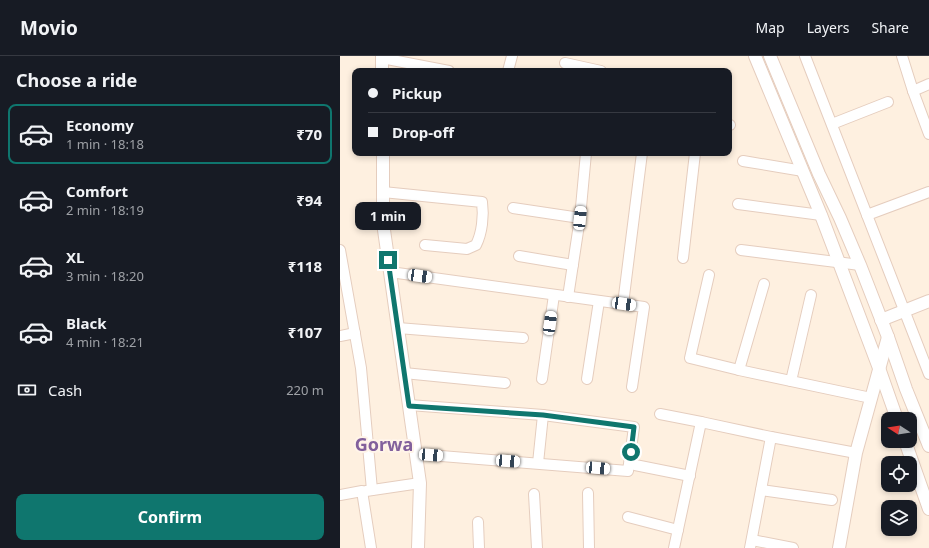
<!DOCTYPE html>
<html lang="en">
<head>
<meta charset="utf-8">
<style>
	:root { --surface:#171b24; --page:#242831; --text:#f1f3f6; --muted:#9ea1a6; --line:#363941; --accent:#0f766e }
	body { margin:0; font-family:"Noto Sans",sans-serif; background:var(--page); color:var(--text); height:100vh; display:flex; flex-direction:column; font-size:15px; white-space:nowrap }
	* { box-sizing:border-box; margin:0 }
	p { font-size:13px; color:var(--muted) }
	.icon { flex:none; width:22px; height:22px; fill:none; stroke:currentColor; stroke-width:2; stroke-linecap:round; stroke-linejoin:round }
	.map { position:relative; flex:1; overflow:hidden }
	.sheet { display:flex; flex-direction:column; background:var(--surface); width:340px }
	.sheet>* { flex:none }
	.hud { position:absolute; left:12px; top:12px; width:380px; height:88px; border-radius:8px; box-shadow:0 2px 6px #0003; display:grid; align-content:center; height:88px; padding:0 16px; background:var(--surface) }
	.needle { width:26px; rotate:282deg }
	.buttons { position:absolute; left:541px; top:356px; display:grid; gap:8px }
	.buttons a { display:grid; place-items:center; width:36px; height:36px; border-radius:8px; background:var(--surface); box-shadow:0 2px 6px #0003; font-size:20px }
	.end { position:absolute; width:18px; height:18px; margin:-9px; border:5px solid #0f766e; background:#fff; box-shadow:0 0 0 2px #fff }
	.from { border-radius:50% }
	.bubble { position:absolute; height:28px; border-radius:8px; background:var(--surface); box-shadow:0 2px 6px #0003; font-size:13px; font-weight:700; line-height:28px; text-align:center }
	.car { position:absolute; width:12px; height:24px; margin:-12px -6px; border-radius:5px; box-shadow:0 0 3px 1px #0007; background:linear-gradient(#fff 24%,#345 0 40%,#fff 0 76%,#345 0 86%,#fff 0) }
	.hud b { display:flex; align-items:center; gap:14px; height:38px; font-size:15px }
	.hud b+b { border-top:1px solid var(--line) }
	.hud i { width:10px; height:10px; background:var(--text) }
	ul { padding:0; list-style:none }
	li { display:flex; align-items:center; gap:12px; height:60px; margin:0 8px 6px; padding:0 8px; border:2px solid transparent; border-radius:8px }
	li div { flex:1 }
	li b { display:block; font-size:15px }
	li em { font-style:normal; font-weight:700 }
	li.selected { border-color:var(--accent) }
	li>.icon { width:36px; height:36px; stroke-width:1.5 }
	h2 { padding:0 16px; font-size:18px; line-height:48px }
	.pay { display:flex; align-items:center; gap:10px; height:44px; padding:0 16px; font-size:15px }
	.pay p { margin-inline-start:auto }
	.button { display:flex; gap:8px; margin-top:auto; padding:8px 16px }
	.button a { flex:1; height:46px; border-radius:8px; background:var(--accent); color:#fff; font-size:16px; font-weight:700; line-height:46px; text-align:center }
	header { display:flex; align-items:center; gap:24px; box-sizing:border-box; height:56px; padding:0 20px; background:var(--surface); border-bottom:1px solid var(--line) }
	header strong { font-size:19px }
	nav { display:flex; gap:22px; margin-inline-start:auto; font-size:14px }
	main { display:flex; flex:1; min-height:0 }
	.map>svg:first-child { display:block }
</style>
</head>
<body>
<header>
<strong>Movio</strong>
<nav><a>Map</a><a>Layers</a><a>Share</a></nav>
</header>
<main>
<section class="sheet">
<h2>Choose a ride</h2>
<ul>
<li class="selected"><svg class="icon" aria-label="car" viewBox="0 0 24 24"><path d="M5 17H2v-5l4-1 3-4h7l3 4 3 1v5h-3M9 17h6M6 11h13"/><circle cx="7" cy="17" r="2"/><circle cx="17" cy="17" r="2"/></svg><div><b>Economy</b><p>1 min · 18:18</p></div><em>₹70</em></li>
<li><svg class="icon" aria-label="car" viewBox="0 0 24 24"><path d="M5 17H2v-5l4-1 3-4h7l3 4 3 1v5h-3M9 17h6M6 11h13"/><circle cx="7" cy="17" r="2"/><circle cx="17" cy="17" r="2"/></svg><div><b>Comfort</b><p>2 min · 18:19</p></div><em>₹94</em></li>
<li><svg class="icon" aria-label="car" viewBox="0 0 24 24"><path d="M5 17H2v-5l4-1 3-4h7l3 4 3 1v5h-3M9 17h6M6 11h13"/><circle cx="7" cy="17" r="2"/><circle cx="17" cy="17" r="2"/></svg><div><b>XL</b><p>3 min · 18:20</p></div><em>₹118</em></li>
<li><svg class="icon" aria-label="car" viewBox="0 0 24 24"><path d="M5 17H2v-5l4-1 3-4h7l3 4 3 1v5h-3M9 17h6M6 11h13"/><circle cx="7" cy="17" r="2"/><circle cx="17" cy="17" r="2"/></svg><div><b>Black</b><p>4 min · 18:21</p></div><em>₹107</em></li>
</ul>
<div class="pay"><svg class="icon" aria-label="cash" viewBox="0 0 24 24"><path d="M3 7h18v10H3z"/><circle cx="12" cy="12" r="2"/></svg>Cash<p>220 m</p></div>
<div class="button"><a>Confirm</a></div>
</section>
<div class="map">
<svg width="589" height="492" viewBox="0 0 589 492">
	<rect width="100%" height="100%" fill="#fef0e0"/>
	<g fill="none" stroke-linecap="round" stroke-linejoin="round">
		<defs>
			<g id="minor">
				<polyline points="465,0 589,318"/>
				<polyline points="562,0 573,35 589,78"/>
				<polyline points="42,2 109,15"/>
				<polyline points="225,7 261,15"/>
				<polyline points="168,15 172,0"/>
				<polyline points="573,35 589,28"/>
				<polyline points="492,68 548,46"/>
				<polyline points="389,69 390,69"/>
				<polyline points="403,105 463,115"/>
				<path d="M43 136 142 146C144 160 142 177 136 189L127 193 85 189"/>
				<polyline points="398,148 481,159"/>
				<polyline points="173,152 240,162"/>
				<polyline points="527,159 589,136"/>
				<polyline points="0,194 21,312 32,434"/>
				<polyline points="401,194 520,209"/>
				<polyline points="179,200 233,209"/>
				<polyline points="343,202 355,97"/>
				<polyline points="50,216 304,251 292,331"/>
				<polyline points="369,219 350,302 399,314 531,342"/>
				<polyline points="228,241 240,162 246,97"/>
				<polyline points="283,248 302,97"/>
				<polyline points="58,272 183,282"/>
				<polyline points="0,280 15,277"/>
				<polyline points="399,314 424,228"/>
				<polyline points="64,317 165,327"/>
				<polyline points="202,323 214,239"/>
				<polyline points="247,323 259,245"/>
				<polyline points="451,325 471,239"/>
				<polyline points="69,349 203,359 294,371 288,415 76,398"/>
				<polyline points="320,358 361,366"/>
				<polyline points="198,407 203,359"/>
				<polyline points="295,409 350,420"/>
				<polyline points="421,434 492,444"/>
				<polyline points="26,435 80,427"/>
				<polyline points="248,437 249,492"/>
				<polyline points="194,438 197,492"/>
				<polyline points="0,439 22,435 31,492"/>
				<polyline points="288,461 338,474"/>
				<polyline points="138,466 139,492"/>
				<polyline points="412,484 453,492"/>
				<polyline points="334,492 361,366 431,381 516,397"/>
				<polyline points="410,492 431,381"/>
			</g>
			<g id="tertiary">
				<polyline points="42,0 42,15"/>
				<polyline points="415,0 481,159 539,312 557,363"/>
				<polyline points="430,0 479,118 500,162 520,209 548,281 566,333 589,390"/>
				<polyline points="43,97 43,167 80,427 78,492"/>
				<polyline points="541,264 589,245"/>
				<polyline points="565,385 589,453"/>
				<polyline points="499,492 516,397 548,281"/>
			</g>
		</defs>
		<use href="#minor" stroke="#e5cdbe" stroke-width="12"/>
		<use href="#tertiary" stroke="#e5cdbe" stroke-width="14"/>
		<use href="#minor" stroke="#fff" stroke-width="10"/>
		<use href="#tertiary" stroke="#fff" stroke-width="12"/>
	</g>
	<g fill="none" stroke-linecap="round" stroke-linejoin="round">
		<polyline stroke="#0f766e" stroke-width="5" points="48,204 69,350 203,359 294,371 291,396"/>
	</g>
	<g text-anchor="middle" stroke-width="4" stroke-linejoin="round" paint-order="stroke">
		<g font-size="18" font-weight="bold" fill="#82609c" stroke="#fff4e9">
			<text x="44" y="395">Gorwa</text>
		</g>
	</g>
</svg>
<div class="buttons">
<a><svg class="needle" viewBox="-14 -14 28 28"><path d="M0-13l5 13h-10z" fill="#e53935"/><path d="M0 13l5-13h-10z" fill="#9ea1a6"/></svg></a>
<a><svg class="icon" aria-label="locate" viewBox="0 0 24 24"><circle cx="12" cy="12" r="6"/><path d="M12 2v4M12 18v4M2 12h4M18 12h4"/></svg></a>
<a><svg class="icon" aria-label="layers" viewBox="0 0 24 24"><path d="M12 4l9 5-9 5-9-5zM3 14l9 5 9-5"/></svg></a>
</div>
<i class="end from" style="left:291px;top:396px"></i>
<i class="end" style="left:48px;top:204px"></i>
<div class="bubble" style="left:15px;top:146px;width:66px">1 min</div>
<i class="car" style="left:240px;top:162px;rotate:6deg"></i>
<i class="car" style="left:80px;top:220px;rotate:98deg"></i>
<i class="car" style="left:284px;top:248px;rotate:98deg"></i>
<i class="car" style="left:210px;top:267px;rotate:8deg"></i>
<i class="car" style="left:91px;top:399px;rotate:94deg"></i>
<i class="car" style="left:168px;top:405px;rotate:94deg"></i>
<i class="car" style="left:258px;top:412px;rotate:95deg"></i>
<div class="hud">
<b><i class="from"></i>Pickup</b>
<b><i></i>Drop-off</b>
</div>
</div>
</main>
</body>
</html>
